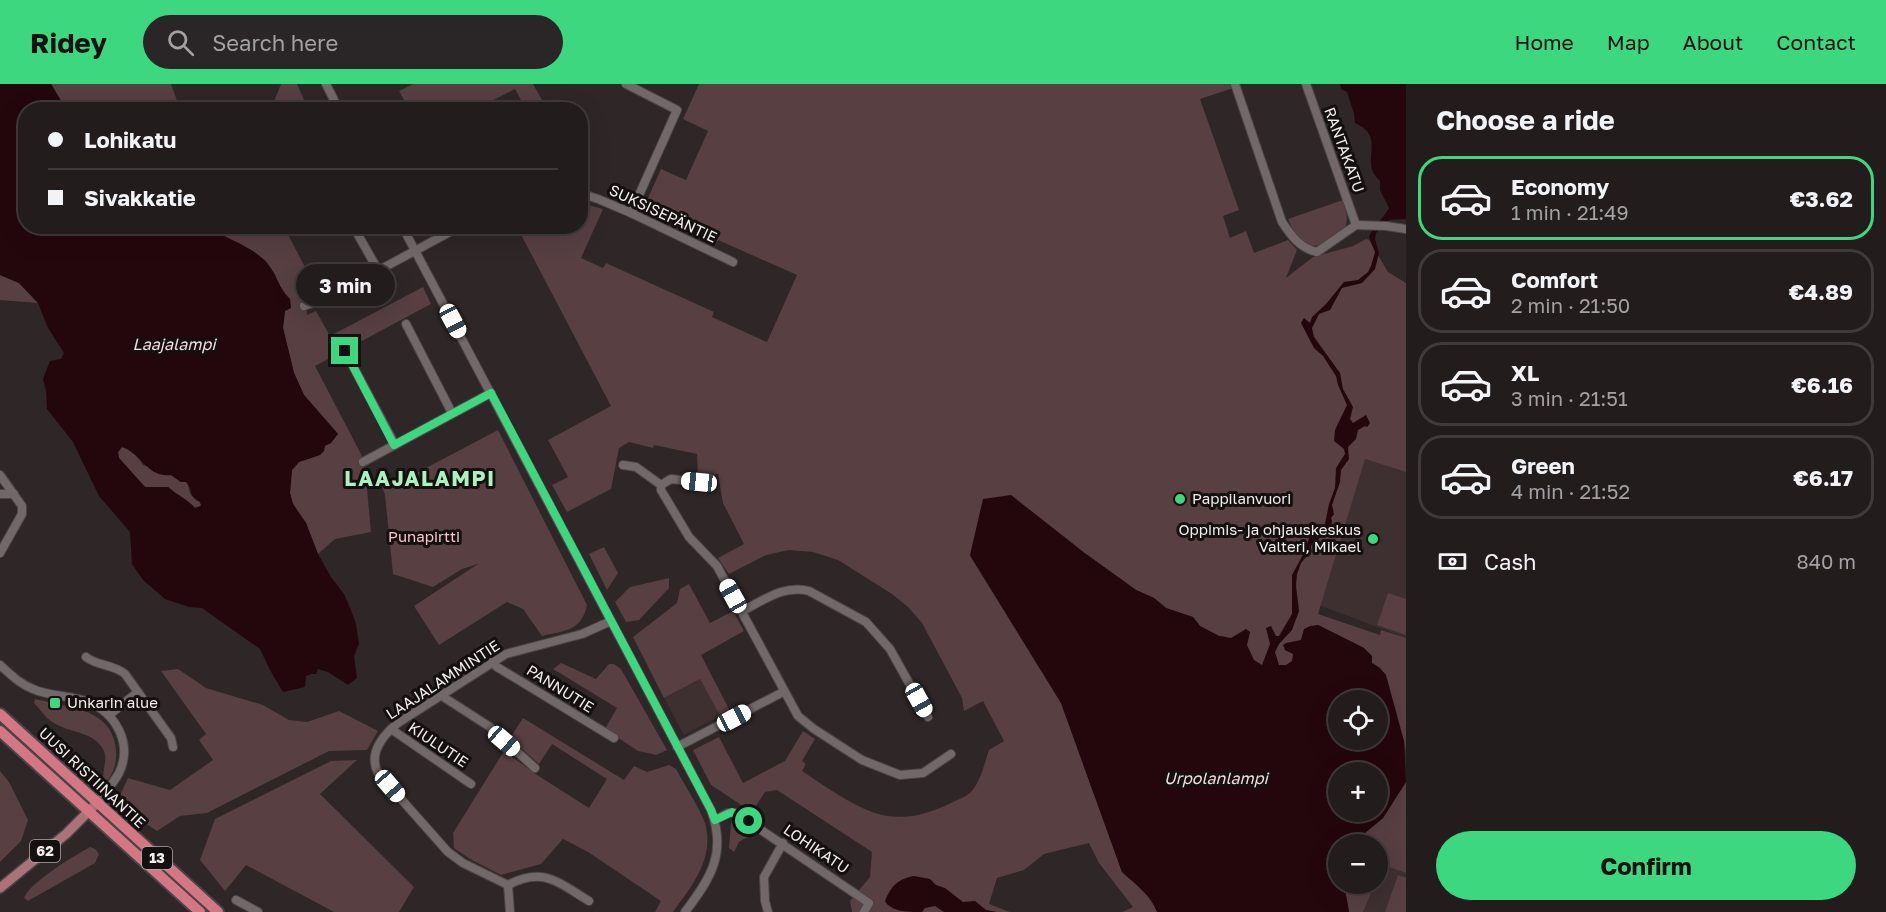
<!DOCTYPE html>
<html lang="en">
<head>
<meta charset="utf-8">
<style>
	:root { --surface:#221c1d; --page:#2a2526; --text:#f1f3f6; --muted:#a2a1a4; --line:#3f3a3b; --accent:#3cd77e }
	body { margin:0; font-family:"Golos Text",sans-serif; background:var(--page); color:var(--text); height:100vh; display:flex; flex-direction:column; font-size:22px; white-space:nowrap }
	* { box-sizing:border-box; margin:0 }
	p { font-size:20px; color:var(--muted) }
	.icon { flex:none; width:33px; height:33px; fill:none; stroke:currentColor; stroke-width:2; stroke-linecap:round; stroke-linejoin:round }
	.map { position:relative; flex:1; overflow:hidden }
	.panel { display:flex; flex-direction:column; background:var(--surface); width:480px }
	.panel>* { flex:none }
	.banner { position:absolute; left:18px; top:18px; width:570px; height:132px; border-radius:24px; box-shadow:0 6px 24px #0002,0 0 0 2px var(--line); display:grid; align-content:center; height:132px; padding:0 30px; background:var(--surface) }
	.buttons { position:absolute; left:1328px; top:606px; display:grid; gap:12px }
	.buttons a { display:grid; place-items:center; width:60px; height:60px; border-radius:50%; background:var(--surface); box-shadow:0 6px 24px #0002,0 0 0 2px var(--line); font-size:30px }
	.end { position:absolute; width:27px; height:27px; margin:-14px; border:8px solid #3cd77e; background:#111; box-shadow:0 0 0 3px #111 }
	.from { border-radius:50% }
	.bubble { position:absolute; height:42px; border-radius:21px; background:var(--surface); box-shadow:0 6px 24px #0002,0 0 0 2px var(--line); font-size:20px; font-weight:700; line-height:42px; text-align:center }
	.car { position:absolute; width:18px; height:36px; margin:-18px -9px; border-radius:8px; box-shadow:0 0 4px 2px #0007; background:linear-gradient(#fff 24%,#345 0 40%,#fff 0 76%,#345 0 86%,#fff 0) }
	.banner b { display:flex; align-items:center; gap:21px; height:57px; font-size:22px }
	.banner b+b { border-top:2px solid var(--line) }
	.banner i { width:15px; height:15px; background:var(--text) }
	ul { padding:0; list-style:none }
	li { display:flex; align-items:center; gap:18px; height:84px; margin:0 12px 9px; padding:0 18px; border:3px solid var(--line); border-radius:24px }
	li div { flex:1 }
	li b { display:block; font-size:22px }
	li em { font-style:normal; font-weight:700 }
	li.selected { border-color:var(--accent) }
	li>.icon { width:54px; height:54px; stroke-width:1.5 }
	h2 { padding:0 30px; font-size:27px; line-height:72px }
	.pay { display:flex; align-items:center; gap:15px; height:66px; padding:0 30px; font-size:22px }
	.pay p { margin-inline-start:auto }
	.primary-button { display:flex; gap:12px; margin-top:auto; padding:12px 30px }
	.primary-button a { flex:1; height:69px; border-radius:36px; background:var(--accent); color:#111; font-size:24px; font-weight:700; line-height:69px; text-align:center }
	header { display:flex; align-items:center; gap:36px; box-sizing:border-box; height:84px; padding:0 30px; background:var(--accent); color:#111 }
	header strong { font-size:28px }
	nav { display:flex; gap:33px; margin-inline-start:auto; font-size:21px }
	.search { width:420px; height:54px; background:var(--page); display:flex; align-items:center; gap:15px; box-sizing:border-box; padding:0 21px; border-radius:33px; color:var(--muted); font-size:22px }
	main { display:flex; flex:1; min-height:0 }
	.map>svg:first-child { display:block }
</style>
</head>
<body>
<header>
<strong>Ridey</strong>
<div class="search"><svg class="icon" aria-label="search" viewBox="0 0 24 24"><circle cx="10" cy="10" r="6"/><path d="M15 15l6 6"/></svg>Search here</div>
<nav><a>Home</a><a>Map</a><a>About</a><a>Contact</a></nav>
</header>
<main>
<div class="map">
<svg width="1406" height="828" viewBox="0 0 1406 828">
	<rect width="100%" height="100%" fill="#2e2627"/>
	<g fill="#3e2f30">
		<polygon points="1365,374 1406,388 1406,554 1319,521"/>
		<polygon points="700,595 720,632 684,651 664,614"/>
		<polygon points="1383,781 1406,789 1406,828 1363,828 1375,800 1377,800"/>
	</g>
	<g fill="#573f42">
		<polygon points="51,0 171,0 180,25 66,25"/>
		<polygon points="281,0 297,0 304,16 302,25 271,25"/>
		<polygon points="413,0 533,0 547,25 526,25 515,5 476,25 409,25 399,7"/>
		<path d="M699 0H1231L1233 4 1200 15 1239 126 1223 132 1230 154 1246 147 1254 169 1288 156 1297 166 1286 194 1313 173 1353 162 1366 155 1369 156 1388 188 1406 199V388L1365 375 1318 530 1380 551 1381 546 1406 554V670L1404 657 1380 584 1372 579 1364 564 1318 541 1291 585 1261 586 1226 553 1219 552 1200 542 1193 533 1166 524 1154 514 1136 506 1086 470 970 472 1061 619 1122 788C1135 799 1151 811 1157 828H1122L1133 823 1099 779 1089 759 1044 770 1024 786 997 794 989 820 1010 828H852L850 817 870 793 872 768 777 706 765 708 752 728 711 701 693 666 719 653 743 699 785 677 803 647 815 655 802 677 806 680 802 687C825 702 849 720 875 729 903 738 930 730 955 717 960 715 967 712 971 708 981 697 984 680 989 666L1004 657 983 617 964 627 962 614 922 539 908 523 892 510 838 476 813 468 789 466 766 471 729 490 718 474 744 460 723 419 718 390 698 393 697 370 654 361 653 364 629 358 619 364 611 405 567 428 552 401 568 393 548 356 611 322 517 143 580 142 581 119 603 125 581 174 603 184 606 179 714 228 712 233 767 258 797 191 718 156 716 161 646 129 644 123 661 85 686 96 708 47 683 35Z"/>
		<path d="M1343 116C1346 125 1349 135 1345 144 1337 161 1309 169 1296 153 1293 148 1291 141 1288 135Z"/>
		<polygon points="207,143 284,143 317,206 305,212 307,231 316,227 330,252 423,203 431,220 315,282 361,370 366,394 371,448 335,455 318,470 306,439 293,420 290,409 292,386 299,378 320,371 324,362 338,350 304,311 294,289 283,244 285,227 282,208 275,190 266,177 253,167 225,154"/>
		<polygon points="0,191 19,199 38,219 0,216"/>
		<path d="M498 346 587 521C582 547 564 547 542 552L523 525 507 518 439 561 414 522 478 480 462 485 433 503 393 490 385 411 380 396 390 403Z"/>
		<path d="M122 363C131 365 139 373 143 381L171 391 181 398H186C190 403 188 409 193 413 196 417 199 416 202 421L195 424C187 415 177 411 168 403H145L119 374 118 368Z"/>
		<polygon points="604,463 618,489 607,506 589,470"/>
		<polygon points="669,494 669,504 639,536 626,538 615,518 630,503"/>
		<polygon points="689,500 710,539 733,527 744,547 701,571 730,627 720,632 700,595 664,614 633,553 677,519 680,505"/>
		<polygon points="1388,509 1406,515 1406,551 1377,541"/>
		<polygon points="561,579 596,595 609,580 614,580 621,585 667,666 656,671 638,667 605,645 617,624 553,585"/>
		<polygon points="178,585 206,604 263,621 289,636 307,638 339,627 378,647 367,666 329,667 207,729 180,732 157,747 139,735 119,716 121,709 128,694 170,706 213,676 199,656 206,650 161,587"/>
		<path d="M35 615C67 623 112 624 116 665 117 677 115 686 108 696L104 697C101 686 109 675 103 665 93 647 69 649 54 639 46 635 40 625 34 619Z"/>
		<path d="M523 634 624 696 634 682 647 688 669 681 676 685C684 700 699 723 705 739 715 774 692 802 673 828H655L661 817 588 768 563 755 541 780 501 791 470 775 454 764 453 749 504 667 534 689 589 724 607 695 552 660 539 680 510 654Z"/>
		<polygon points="357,676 320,710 414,803 399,828 334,828 246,781 225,807 200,776 215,735 331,677"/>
		<polygon points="0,687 9,698 28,736 21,757 0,778"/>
		<polygon points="1406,698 1406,789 1383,781 1377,795 1377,760 1356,760 1365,749 1383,734"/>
		<polygon points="735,736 756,748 739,758 734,768 729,764 731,739"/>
		<path d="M90 763 95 765 99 770 95 779 28 817 24 814C30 798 74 772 90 763Z"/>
		<polygon points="1398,791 1406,794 1406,828 1385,828"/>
		<polygon points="1344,800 1375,800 1363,828 1349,828"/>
	</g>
	<g fill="#24070c" fill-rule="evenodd">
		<path d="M0 0H51L66 25 26 26V142L207 143C224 153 250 162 264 176 276 187 278 204 290 215L291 224 285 227 283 244 294 289 304 311 338 350 331 359 325 362 324 367 320 371 299 378 292 386 290 409 293 420 306 439 318 470 331 493 344 510 350 524 356 540 359 560 354 572 357 594 348 601 328 588 318 585 316 590H311L306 592 305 603 283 608 270 586 260 565 202 524 189 523 165 515 143 496 132 480 130 448 99 412 73 358 47 325 46 307 43 295 50 277 61 275 64 269 48 244 38 219 19 199 0 191ZM122 363C141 369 147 394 171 391L181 398H186C194 406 187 411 200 418L201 422 195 424C187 415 177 411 168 403H145L119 374 118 368Z"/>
		<path d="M1340 0H1406V135L1389 136 1376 149 1375 155 1379 169 1375 185 1362 199 1342 204 1330 226 1319 230 1312 244 1314 253 1340 289 1343 305 1353 323 1350 335 1353 339 1366 331 1370 339 1367 343 1365 342 1358 346 1356 355 1348 363 1349 375 1341 386 1340 398 1332 421 1334 430 1331 434 1332 437 1330 448 1315 457 1311 462V467L1301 479 1297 490 1296 502 1299 527 1292 546 1279 560 1275 568 1279 581H1286L1292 577 1293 570 1285 566 1283 561 1286 559 1301 556 1304 545 1310 542 1318 541 1364 564 1372 572V579L1380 584 1386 591 1404 657 1406 698 1383 734 1365 749 1356 760H1338V800H1344L1349 828H1157C1151 811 1135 800 1122 788L1061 619 970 471 983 415 1011 411 1086 470 1136 506 1154 514 1166 524 1193 533 1200 542 1219 552 1231 554 1246 545 1250 548 1247 561 1254 576 1262 581 1270 560 1266 544 1271 542 1276 552H1279L1292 530V491L1305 467 1309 454 1324 445 1329 420 1335 404 1336 384 1345 370 1344 365 1334 357 1335 346 1347 321 1338 301 1336 292 1323 272 1314 264 1301 239 1304 234 1310 239 1312 233 1326 220 1344 198 1358 196 1368 188 1371 182 1375 168 1369 153C1373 142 1383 135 1389 124L1380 106V97C1378 95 1376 93 1374 90 1364 72 1384 52 1355 39L1354 29 1347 8 1341 5ZM1338 616H1377V656H1338ZM1338 688H1377V728H1338Z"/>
		<path d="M914 792 930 795 936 801 945 804 963 818 975 817 986 826 997 828H944L935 822 925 824 922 828C908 828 891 828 885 817 891 802 898 795 914 792Z"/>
	</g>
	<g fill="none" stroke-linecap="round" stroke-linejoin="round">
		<defs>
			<g id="minor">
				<polyline points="326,0 339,26"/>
				<polyline points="626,0 677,26 631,129"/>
				<path d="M1235 0 1282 138C1292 153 1300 164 1317 168L1356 141"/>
				<polyline points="1306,0 1356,141"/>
				<polyline points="580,109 598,115 631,129 733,178"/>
				<polyline points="1356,141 1386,142 1406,145"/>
				<polyline points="353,142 378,186"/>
				<path d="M402 142 711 726C727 769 711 794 685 828"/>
				<polyline points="304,222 331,212 461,142"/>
				<polyline points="406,240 452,329"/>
				<polyline points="345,267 395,361"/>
				<polyline points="363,378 491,309"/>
				<polyline points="623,381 636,383 661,401"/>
				<polyline points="0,391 22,422 22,430 0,469"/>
				<polyline points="699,398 671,395 661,401 661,406 689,453 717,482 798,632 814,645 862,676 900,691 923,689 951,670"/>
				<polyline points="0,410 14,410"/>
				<path d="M742 527C763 517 784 500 809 507L866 538 890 565 928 633"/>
				<path d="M86 573C97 582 113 580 125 590L171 654 173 663"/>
				<polyline points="492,578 497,583 614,654"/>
				<path d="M0 581C11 591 20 600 33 605 51 613 71 611 88 618 116 629 133 660 119 689 113 700 104 710 97 719"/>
				<polyline points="441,610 445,614 490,643 535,684"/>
				<polyline points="109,631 138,608"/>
				<polyline points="391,645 471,700"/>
				<polyline points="677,663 783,608"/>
				<polyline points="715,736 728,729 736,729 869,819 864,828"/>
				<path d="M508 801 463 779 448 768 378 689C368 669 382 652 398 639L506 570 582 550 611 537"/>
				<path d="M508 801C543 782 559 799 589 817"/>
				<polyline points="508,801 510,828"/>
				<polyline points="236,816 258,828"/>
				<polyline points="768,828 765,817 764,793 783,759"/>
			</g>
			<polyline id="major" points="0,804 66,750 97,719"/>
			<g id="highway">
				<polyline points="0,630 218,828"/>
				<polyline points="0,647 200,828"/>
			</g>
		</defs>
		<use href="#minor" stroke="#4b4445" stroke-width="10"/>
		<use href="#major" stroke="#4b4445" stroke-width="12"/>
		<use href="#highway" stroke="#4b4445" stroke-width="14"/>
		<use href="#minor" stroke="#726869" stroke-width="8"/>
		<use href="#major" stroke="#ad7179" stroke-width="9"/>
		<use href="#highway" stroke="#d47784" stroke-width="10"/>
	</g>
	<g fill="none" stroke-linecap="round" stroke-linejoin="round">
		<polyline stroke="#3cd77e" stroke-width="8" points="345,267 394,361 491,309 711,726 715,736 732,728 749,737"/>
	</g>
	<g fill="#3cd77e" stroke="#141010" stroke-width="2">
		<circle cx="1180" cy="415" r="6"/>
		<circle cx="1373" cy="455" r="6"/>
		<rect x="49" y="613" width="12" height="12" rx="3"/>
	</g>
	<g text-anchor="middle" stroke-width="6" stroke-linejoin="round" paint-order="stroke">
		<g fill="#141010" stroke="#b0abab" stroke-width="1.5">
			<rect x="30" y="756" width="30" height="22" rx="4.5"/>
			<rect x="142" y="763" width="30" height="22" rx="4.5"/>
		</g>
		<g font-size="14" font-weight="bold" fill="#f3edee">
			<text x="45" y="772">62</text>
			<text x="157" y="779">13</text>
		</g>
		<g font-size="15" fill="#f3edee" stroke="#141010">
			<text transform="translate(1344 66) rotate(70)" y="5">RANTAKATU</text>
			<text transform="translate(663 130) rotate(25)" y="5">SUKSISEPÄNTIE</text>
			<text transform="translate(443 596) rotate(-33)" y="5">LAAJALAMMINTIE</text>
			<text transform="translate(560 605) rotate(32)" y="5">PANNUTIE</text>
			<text transform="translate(438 661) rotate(34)" y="5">KIULUTIE</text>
			<text transform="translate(92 694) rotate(43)" y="5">UUSI RISTIINANTIE</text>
			<text transform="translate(816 765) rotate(34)" y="5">LOHIKATU</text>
		</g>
		<g font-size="15" fill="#f3edee" stroke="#141010" text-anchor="start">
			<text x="1192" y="420">Pappilanvuori</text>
			<text x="1361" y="451" text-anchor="end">Oppimis- ja ohjauskeskus<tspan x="1361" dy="17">Valteri, Mikael</tspan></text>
			<text x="67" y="624">Unkarin alue</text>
		</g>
		<g font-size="15" fill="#fcc5ca" stroke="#141010">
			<text x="424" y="458">Punapirtti</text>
		</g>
		<g font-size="16" font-style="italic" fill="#f8dbdd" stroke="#141010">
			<text x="174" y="266">Laajalampi</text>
			<text x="1216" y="700">Urpolanlampi</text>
		</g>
		<g font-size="21" font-weight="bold" letter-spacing="1.5" fill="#aaf2bf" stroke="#141010">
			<text x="420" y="402">LAAJALAMPI</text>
		</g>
	</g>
</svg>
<div class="buttons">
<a><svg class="icon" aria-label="locate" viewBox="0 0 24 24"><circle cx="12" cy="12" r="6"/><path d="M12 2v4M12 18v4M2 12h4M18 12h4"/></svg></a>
<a>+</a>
<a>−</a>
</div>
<i class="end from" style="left:749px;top:737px"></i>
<i class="end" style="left:345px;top:267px"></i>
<div class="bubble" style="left:296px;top:180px;width:99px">3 min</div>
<i class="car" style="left:453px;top:237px;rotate:152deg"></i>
<i class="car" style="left:699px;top:398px;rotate:276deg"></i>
<i class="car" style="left:733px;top:512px;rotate:331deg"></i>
<i class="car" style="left:919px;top:616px;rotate:151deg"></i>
<i class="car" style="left:734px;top:634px;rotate:62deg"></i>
<i class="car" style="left:504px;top:657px;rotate:131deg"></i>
<i class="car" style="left:390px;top:702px;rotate:139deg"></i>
<div class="banner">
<b><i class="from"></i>Lohikatu</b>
<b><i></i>Sivakkatie</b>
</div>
</div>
<section class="panel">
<h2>Choose a ride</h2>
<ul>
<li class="selected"><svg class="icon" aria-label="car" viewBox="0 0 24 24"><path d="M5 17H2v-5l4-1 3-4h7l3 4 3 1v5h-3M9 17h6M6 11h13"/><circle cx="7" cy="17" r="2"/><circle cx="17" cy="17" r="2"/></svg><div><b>Economy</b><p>1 min · 21:49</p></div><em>€3.62</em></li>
<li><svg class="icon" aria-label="car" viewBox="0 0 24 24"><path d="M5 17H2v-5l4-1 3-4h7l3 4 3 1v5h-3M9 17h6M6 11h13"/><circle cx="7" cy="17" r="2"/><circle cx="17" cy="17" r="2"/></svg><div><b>Comfort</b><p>2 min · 21:50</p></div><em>€4.89</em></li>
<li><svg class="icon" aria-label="car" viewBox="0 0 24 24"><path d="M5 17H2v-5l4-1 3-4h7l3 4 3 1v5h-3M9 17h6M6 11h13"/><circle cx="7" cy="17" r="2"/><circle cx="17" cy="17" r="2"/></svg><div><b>XL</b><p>3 min · 21:51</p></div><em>€6.16</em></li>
<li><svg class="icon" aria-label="car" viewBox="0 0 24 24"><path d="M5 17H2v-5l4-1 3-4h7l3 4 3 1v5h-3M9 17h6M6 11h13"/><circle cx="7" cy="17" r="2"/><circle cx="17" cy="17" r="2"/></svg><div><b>Green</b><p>4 min · 21:52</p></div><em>€6.17</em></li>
</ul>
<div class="pay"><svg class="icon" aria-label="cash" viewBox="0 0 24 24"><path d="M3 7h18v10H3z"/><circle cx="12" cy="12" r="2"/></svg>Cash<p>840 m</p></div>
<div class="primary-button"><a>Confirm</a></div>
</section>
</main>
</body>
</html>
